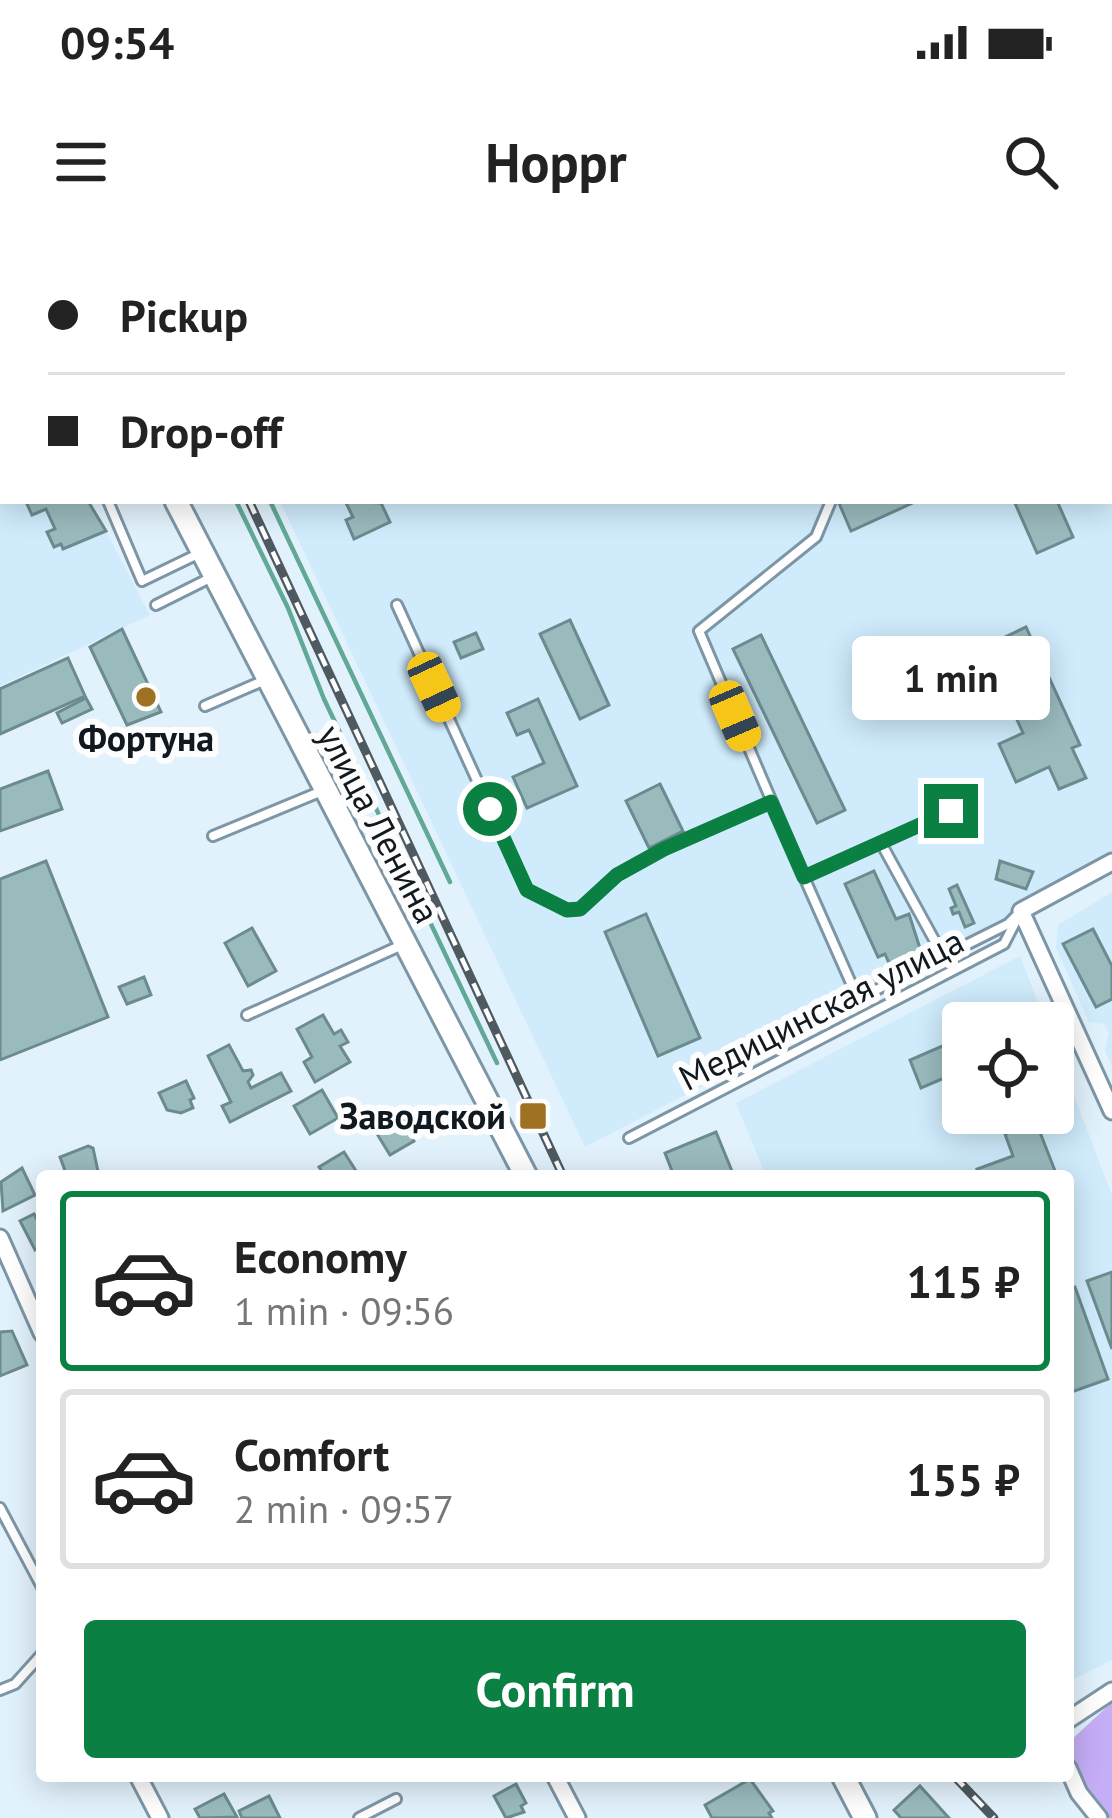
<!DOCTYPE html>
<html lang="en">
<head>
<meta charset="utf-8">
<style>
	:root { --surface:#fff; --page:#f6f6f6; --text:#222; --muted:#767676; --line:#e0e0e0; --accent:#0b8043 }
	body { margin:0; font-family:"PT Sans",sans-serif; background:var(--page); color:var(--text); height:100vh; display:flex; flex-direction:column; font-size:45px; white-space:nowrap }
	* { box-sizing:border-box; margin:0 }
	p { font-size:39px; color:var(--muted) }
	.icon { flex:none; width:66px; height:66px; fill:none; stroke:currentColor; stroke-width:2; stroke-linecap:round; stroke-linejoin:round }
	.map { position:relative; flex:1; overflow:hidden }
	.side { position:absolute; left:36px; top:930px; width:1038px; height:612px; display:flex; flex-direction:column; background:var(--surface); border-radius:12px; box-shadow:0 6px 30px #0003 }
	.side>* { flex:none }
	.top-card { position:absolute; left:0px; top:0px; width:1113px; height:264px; box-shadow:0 6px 30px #0003; display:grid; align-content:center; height:264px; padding:0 48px; background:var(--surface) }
	.tools { position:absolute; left:942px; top:762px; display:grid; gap:24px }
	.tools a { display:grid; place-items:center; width:132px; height:132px; border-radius:12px; background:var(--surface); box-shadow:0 6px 30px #0003; font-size:60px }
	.end { position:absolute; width:54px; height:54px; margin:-27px; border:15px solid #0b8043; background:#fff; box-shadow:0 0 0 6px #fff }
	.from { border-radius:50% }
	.bubble { position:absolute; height:84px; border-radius:12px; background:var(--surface); box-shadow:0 6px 30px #0003; font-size:39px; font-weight:600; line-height:84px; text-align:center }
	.car { position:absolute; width:36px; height:72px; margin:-36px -18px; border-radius:15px; box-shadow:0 0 9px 3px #0007; background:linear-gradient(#f5c518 24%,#345 0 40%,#f5c518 0 76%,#345 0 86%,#f5c518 0) }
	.top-card b { display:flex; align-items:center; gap:42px; height:114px; font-size:45px }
	.top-card b+b { border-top:3px solid var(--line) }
	.top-card i { width:30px; height:30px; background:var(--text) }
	ul { padding:21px 0 0; list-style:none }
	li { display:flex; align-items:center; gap:36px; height:180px; margin:0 24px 18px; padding:0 24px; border:6px solid var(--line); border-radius:12px }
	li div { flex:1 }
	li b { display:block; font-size:45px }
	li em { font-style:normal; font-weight:600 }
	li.active { border-color:var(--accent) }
	li>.icon { width:108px; height:108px; stroke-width:1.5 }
	.cta { display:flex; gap:24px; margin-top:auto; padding:24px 48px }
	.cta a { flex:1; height:138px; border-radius:12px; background:var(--accent); color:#fff; font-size:48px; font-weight:600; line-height:138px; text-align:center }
	.status { display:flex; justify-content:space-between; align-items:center; height:84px; padding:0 60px; background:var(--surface); direction:ltr }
	.status svg { height:33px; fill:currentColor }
	header { display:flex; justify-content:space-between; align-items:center; height:156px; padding:0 48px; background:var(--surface); font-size:54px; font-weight:600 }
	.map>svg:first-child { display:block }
</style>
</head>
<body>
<div class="status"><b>09:54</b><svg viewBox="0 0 49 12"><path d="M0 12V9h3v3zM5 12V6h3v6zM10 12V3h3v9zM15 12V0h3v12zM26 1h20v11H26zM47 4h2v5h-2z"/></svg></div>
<header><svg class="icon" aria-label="menu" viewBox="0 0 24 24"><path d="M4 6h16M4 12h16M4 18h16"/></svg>Hoppr<svg class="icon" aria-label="search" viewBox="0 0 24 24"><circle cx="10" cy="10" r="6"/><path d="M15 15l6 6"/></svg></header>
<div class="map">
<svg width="1112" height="1578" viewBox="0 0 1112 1578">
	<rect width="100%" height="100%" fill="#e2f2fc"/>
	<g fill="#cfebfc">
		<polygon points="946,0 1112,0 1112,617 1037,653 1022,680 585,907 280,261 1110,261 1110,3 941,3"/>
		<polygon points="0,107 3,261 90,261 150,375 0,446"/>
		<polygon points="1112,652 1112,826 1105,811 1109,793 1104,784 1089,782 1056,708 1058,685"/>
		<polygon points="1020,716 1046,783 963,783 963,873 1053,873 1053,801 1112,955 1112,1420 1068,1442 1068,936 766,936 736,863"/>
	</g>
	<polygon fill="#c5aef7" points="1112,1462 1112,1578 1110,1578 1077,1533 1068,1503"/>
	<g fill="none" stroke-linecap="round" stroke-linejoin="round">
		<g stroke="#61a996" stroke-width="4.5">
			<polyline points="110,0 112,3"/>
			<polyline points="155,0 156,3"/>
			<polyline points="1110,17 1112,16"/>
			<polyline points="236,261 288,368 324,459 497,823"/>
			<polyline points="270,261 450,642"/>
		</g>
	</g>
	<g fill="#9abbbe" stroke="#6b8b8e" stroke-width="3">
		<polygon points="88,261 106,291 63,309 61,304 54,307 47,292 55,289 46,269 32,275 26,262"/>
		<polygon points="345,261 381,263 390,282 354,299 346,280 353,277"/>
		<polygon points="838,261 917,261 851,291"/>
		<polygon points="1014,261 1057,261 1073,297 1037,313"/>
		<polygon points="570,380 609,465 580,479 540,394"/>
		<polygon points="1026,387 1080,505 1072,508 1086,538 1059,549 1049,527 1016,542 999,504 1023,493 984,407"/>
		<polygon points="122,389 161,472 127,485 90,407"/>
		<polygon points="476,393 483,409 461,418 454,402"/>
		<polygon points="761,395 845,570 817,583 733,409"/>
		<polygon points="68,418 85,456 0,494 0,449"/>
		<polygon points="86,458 92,469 62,483 57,473"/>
		<polygon points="538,459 577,546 527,568 513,537 544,523 529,490 517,495 507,473"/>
		<polygon points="48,531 62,569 0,591 0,549"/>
		<polygon points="660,544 683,591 649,608 626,561"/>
		<polygon points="46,621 108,777 0,820 0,639"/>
		<polygon points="1000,621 1033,632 1026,649 996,639"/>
		<polygon points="874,631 896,679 909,674 925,724 895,737 885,714 878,717 845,644"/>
		<polygon points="957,645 974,683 965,687 959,672 953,674 951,668 956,666 949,649"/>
		<polygon points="646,674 700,798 658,816 605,692"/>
		<polygon points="252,688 276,731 248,746 225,703"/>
		<polygon points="1093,689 1112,726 1112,759 1096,767 1063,704"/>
		<polygon points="144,737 151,755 127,764 119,747"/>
		<polygon points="323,775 334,794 341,790 348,802 340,806 350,822 315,842 304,822 312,817 297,789"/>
		<polygon points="963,797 963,830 921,848 910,820"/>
		<polygon points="229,805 243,831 251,830 253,835 248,842 251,848 281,833 291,851 230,882 222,866 231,862 208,816"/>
		<polygon points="186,841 194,858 190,860 193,868 181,873 167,870 159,853"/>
		<polygon points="322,850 338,878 310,894 294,866"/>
		<polygon points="402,872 414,901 390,915 374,889"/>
		<polygon points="1036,882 1057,936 980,936 977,929 1013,916 1005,894"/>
		<polygon points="716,892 734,936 674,936 665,913"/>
		<polygon points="88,906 93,908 99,936 67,936 60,917"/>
		<polygon points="344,912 358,934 325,936 319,927"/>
		<polygon points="22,928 35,955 3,971 1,942"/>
		<polygon points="34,974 37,980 42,977 42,1006 35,1010 20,981"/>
		<polygon points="1112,1032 1112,1109 1087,1041"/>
		<polygon points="1075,1047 1108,1139 1069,1153 1068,1049"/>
		<polygon points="12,1091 27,1125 0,1136 0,1092"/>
		<polygon points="750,1539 773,1571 769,1573 772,1578 712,1578 705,1565"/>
		<polygon points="516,1544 526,1563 521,1566 524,1572 506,1578 494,1556"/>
		<polygon points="920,1546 949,1578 901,1578 894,1570"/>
		<polygon points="224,1554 237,1577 200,1578 195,1569"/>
		<polygon points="269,1556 280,1578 242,1578 239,1571"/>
	</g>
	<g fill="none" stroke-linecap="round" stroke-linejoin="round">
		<defs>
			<g id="service">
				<polyline points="0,59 3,58"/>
				<polyline points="108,261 142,341 200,313"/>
				<polyline points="831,261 816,297 699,391 804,637 951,571"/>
				<polyline points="156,365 212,337"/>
				<polyline points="397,365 527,650 567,670 580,669 617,635 664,609 771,562"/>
				<polyline points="205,466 265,440"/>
				<polyline points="213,596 322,551"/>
				<polyline points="881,603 943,716"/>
				<polyline points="804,637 858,759 1008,684 1016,676"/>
				<polyline points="247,775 402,705"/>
				<polyline points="629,898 1004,704 1021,671"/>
				<polyline points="0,1268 42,1347"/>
				<polyline points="0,1450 15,1444 42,1414"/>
				<polyline points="359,1578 396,1559"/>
			</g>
			<g id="minor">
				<polyline points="887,0 888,3"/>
				<polyline points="900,3 905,0"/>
				<polyline points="1112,622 1021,671 1112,871"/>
				<polyline points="0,998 42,1093"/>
				<polyline points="1068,1480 1112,1451"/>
				<polyline points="1068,1528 1079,1553 1099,1578"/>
				<polyline points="138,1536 160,1578"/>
				<polyline points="555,1536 577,1578"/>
			</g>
			<g id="secondary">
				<polyline points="50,0 52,3"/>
				<polyline points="176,261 526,936"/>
				<polyline points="843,1536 865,1578"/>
			</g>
		</defs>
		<use href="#service" stroke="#7d96a6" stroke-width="14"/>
		<use href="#minor" stroke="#7d96a6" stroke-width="21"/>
		<use href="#secondary" stroke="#7d96a6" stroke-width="27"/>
		<polyline stroke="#6f7b83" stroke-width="3" stroke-dasharray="3 9" stroke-linecap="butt" points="95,3 100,0"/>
		<use href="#service" stroke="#fff" stroke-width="8"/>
		<use href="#minor" stroke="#fff" stroke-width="15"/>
		<use href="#secondary" stroke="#fff" stroke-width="21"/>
		<defs>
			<g id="rail">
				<polyline points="128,0 129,3"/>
				<polyline points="249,261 563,936"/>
				<polyline points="954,1536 994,1578"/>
			</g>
		</defs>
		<use href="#rail" stroke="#4e5960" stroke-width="9"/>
		<use href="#rail" stroke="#fdfdfd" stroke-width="4.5" stroke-dasharray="14" stroke-linecap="butt"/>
	</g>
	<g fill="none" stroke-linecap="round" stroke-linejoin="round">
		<polyline stroke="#0b8043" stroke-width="15" points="490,569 527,650 567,670 580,669 617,635 664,609 771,562 804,637 951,571"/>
	</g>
	<g fill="#9f7223" stroke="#fdfdfd" stroke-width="4.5">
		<circle cx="146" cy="457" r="12"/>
		<rect x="518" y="861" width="30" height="30" rx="6"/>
	</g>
	<g text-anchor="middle" stroke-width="12" stroke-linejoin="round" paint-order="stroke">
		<g font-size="36" font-weight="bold" fill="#10191f" stroke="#fdfdfd">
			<text x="146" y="511">Фортуна</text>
			<text x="506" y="889" text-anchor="end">Заводской</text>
		</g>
		<g font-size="36" fill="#10191f" stroke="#fdfdfd">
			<text transform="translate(379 584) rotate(62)" y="13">улица Ленина</text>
			<text transform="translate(821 769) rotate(-27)" y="13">Медицинская улица</text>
		</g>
	</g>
</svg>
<div class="tools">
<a><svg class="icon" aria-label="locate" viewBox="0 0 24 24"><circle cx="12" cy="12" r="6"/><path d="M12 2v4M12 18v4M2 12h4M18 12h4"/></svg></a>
</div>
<i class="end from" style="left:490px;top:569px"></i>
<i class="end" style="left:951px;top:571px"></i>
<div class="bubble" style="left:852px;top:396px;width:198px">1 min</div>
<i class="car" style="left:434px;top:447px;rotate:155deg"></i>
<i class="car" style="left:735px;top:476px;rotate:157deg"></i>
<div class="top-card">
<b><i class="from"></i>Pickup</b>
<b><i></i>Drop-off</b>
</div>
<section class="side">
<ul>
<li class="active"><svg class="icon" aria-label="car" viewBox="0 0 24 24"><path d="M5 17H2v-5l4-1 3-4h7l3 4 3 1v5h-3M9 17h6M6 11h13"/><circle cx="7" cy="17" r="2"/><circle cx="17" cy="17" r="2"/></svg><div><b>Economy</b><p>1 min · 09:56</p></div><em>115 ₽</em></li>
<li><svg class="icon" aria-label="car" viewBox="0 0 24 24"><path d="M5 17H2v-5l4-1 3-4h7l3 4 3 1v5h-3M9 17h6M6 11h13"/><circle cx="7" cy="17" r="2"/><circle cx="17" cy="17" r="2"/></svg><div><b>Comfort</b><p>2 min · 09:57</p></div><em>155 ₽</em></li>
</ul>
<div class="cta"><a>Confirm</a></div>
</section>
</div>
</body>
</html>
